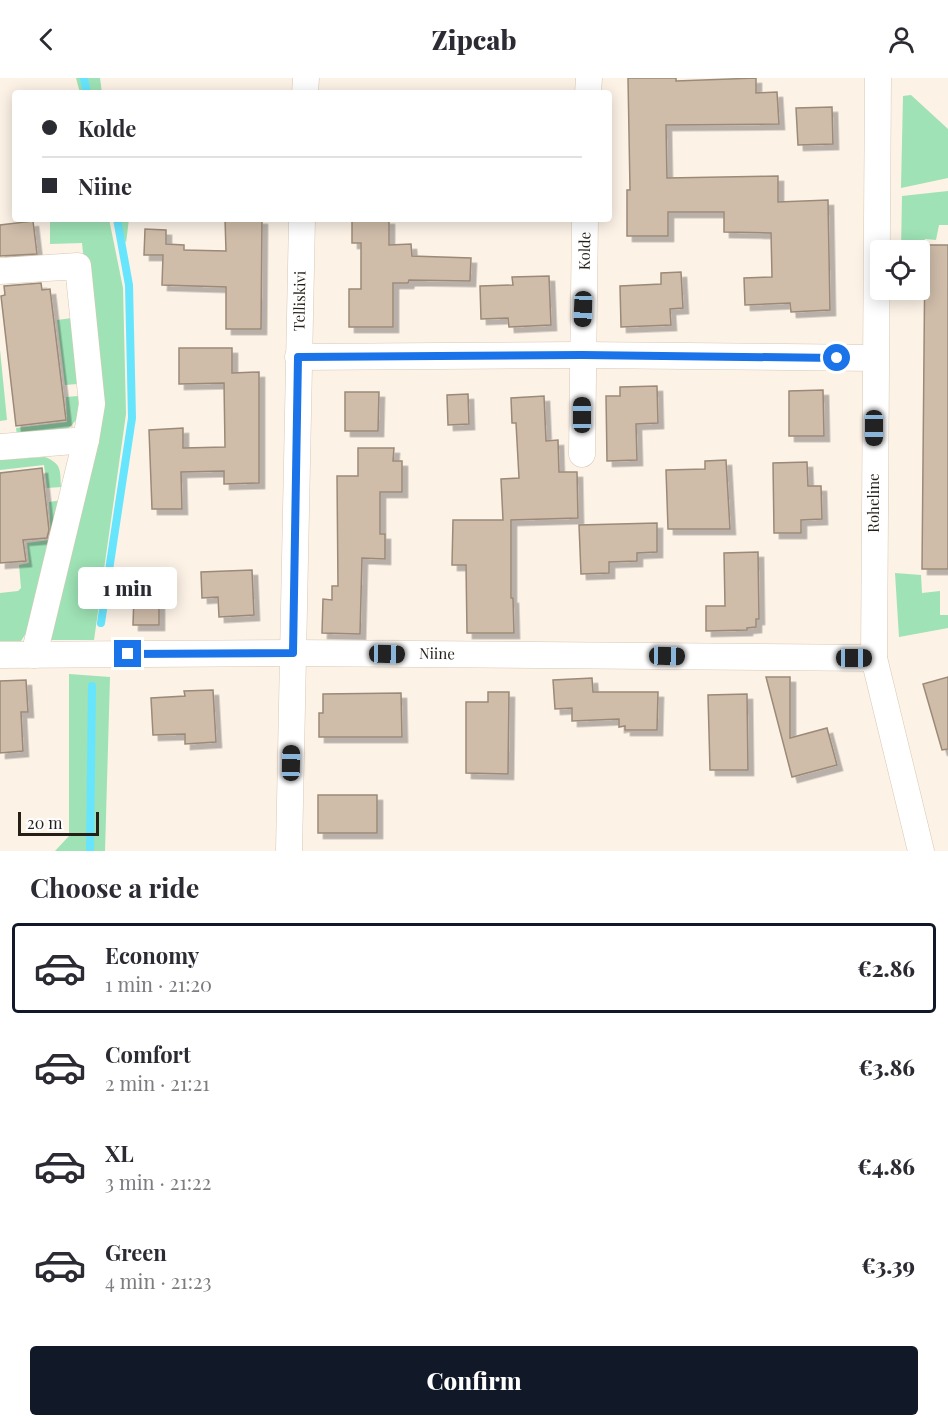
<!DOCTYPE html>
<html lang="en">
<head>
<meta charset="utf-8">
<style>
	:root { --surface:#fff; --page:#f7f7f7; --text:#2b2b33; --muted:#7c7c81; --line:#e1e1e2; --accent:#111827 }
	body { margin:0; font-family:"Playfair Display",serif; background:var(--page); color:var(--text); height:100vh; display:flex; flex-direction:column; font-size:22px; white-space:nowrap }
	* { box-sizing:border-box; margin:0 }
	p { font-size:20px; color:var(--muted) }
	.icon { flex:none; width:33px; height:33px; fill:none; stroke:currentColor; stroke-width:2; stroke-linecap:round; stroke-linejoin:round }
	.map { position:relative; height:773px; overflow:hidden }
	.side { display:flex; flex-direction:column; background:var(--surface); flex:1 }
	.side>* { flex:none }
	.hud { position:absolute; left:12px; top:12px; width:600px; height:132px; border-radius:6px; box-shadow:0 3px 15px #0003; display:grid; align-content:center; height:132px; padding:0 30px; background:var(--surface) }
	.buttons { position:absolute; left:870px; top:162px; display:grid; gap:12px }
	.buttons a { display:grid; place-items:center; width:60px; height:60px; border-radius:6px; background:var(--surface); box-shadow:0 3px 15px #0003; font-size:30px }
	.scale { position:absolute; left:18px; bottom:15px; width:81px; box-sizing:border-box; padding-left:6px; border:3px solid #251f18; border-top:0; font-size:16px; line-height:21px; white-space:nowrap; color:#251f18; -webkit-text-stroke:4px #fff; paint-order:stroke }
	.end { position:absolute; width:27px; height:27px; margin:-14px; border:8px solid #1a73e8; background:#fff; box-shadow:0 0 0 3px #fff }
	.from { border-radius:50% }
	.bubble { position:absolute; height:42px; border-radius:6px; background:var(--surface); box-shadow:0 3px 15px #0003; font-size:20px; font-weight:800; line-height:42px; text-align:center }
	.car { position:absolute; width:18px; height:36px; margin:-18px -9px; border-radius:8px; box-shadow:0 0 4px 2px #0007; background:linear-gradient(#222 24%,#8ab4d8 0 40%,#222 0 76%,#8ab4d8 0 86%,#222 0) }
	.hud b { display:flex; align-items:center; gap:21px; height:57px; font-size:22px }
	.hud b+b { border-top:2px solid var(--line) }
	.hud i { width:15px; height:15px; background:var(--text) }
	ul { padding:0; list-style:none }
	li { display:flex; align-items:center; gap:18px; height:90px; margin:0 12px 9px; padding:0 18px; border:3px solid transparent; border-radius:6px }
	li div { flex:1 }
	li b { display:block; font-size:22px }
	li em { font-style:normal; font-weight:800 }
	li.selected { border-color:var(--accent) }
	li>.icon { width:54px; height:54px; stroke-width:1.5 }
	h2 { padding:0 30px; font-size:27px; line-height:72px }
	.cta { display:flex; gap:12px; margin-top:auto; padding:12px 30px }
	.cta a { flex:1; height:69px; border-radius:6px; background:var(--accent); color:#fff; font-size:24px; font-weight:800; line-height:69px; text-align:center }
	header { display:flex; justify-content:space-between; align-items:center; height:78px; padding:0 30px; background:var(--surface); font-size:27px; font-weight:800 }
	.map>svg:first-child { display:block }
</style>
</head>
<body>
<header><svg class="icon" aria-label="back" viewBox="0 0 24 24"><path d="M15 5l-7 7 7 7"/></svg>Zipcab<svg class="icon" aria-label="person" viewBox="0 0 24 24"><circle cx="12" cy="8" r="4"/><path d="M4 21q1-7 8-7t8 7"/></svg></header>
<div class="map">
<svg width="948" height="773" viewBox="0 0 948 773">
	<defs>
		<filter id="shadow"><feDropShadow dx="5.5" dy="5.5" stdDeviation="0" flood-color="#0004"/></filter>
	</defs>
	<rect width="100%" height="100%" fill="#fcf2e6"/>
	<g fill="#9ee2b5">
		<polygon points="76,0 100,0 102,15 80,15"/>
		<polygon points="911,17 948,51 948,100 901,110 903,18"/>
		<polygon points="948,113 948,147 939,147 936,162 925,161 923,174 901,172 902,118"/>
		<polygon points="50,141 109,141 123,210 126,336 94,562 47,562 94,277 82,165 50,166"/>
		<polygon points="117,141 129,141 126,165"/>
		<polygon points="72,240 77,306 65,307 57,242"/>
		<polygon points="0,272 7,342 0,343"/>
		<polygon points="78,318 80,338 67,352 17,357 16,350 67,344 66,319"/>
		<path d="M45 379C62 386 60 392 61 409L47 410 44 387 0 392V382Z"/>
		<polygon points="63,422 28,552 21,563 0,563 0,515 18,513 21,510 19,487 29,485 27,465 49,462 51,460 49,424"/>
		<polygon points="895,495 921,497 922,515 940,513 940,537 948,537 948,550 899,559"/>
		<polygon points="69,596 110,599 105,773 55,773 69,758"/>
	</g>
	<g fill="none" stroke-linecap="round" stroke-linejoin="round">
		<g stroke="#67e5fd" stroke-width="8">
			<polyline points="84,0 87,15"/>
			<polyline points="101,545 132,340 129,207 117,141"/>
			<polyline points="90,773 92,608"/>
		</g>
	</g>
	<g fill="#cfbca9" stroke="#9b8a78" stroke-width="1.5" filter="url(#shadow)">
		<polygon points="628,0 676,0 676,3 756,0 756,15 777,14 779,46 666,47 667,100 778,98 778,124 828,122 830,232 791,234 790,225 745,227 744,200 772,199 771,155 724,154 724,134 668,134 668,158 627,158 627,112 630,112"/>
		<polygon points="832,29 833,66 798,67 796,30"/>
		<polygon points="225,141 262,141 261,251 226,251 226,209 162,207 163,177 144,177 145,151 166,152 166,166 184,167 184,172 226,173"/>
		<polygon points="352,141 389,141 389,167 411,166 412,178 471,180 470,203 409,202 408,205 393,205 393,249 349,249 349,211 361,211 361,165 352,165"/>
		<polygon points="33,143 37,176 0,178 0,147"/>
		<polygon points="925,167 948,167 948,491 922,491"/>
		<polygon points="681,194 683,230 670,231 671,247 621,249 620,208 661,206 661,195"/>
		<polygon points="549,198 551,247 509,249 508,240 481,241 480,208 513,207 512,199"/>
		<polygon points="41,205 42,212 50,211 66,342 16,348 1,218 5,217 4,208"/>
		<polygon points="179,270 232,270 232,295 259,294 259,405 224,406 224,393 181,394 182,431 152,431 149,352 183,350 183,370 225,369 224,305 179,306"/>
		<polygon points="657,308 658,345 636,346 637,382 607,383 606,318 620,318 620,309"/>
		<polygon points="823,312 824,358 789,358 789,313"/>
		<polygon points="345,314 379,314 378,353 345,353"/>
		<polygon points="468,316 469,346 448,347 447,317"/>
		<polygon points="544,318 546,363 558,362 559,394 577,394 578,440 511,442 511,520 513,520 514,555 467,555 466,487 452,487 453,442 503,442 501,401 519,400 516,345 512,345 511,320"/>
		<polygon points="358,370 394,370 393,383 402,383 402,414 380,414 380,456 385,456 385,481 362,480 360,556 322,555 323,521 332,522 332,508 338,508 337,398 358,398"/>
		<polygon points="726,382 730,451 668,451 666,392 705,391 705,383"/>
		<polygon points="807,384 808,408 821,408 822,441 801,442 801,455 774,455 773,385"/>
		<polygon points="42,390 49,452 47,460 23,462 26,483 0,485 0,395"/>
		<polygon points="657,445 657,474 637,475 637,483 609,484 609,495 581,496 579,447"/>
		<polygon points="758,474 759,541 756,541 756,549 747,550 747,552 706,553 706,528 725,528 724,475"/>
		<polygon points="252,492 254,537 219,539 218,519 202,520 201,494"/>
		<polygon points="134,518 159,519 159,547 133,547"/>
		<polygon points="766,599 790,599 790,660 827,650 837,687 792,699"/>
		<polygon points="948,599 948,671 942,672 923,606"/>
		<polygon points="592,600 593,614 658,614 657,652 625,652 625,648 619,649 619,641 572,643 572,630 555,631 553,602"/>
		<polygon points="26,602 28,634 21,634 23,673 0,675 0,603"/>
		<polygon points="213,612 216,664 185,666 185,656 153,657 151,620 185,618 184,613"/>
		<polygon points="488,614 509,614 508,696 466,695 466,624 488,624"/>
		<polygon points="401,615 402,659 319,659 319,635 323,635 323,616"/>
		<polygon points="747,616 748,692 710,692 708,617"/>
		<rect x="318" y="717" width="59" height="38"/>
	</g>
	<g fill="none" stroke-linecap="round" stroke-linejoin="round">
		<defs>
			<g id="minor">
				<polyline points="878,0 874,580 921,773"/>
				<polyline points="305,15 306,0"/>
				<polyline points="588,15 589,0"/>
				<polyline points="0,193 78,188 92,326 86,362 34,577"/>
				<polyline points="298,279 582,277 874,280"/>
				<polyline points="0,369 86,362"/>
				<polyline points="582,376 585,141"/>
				<polyline points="0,577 293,575 874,580"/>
				<polyline points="289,773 302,141"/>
			</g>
		</defs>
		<use href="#minor" stroke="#d8c8b4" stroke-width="27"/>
		<use href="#minor" stroke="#fff" stroke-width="26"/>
	</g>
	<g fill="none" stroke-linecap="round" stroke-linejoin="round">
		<polyline stroke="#1a73e8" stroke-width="8" points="128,576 293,575 298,279 582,277 837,280"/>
	</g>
	<g text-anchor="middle" stroke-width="5" stroke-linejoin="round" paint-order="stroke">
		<g font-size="15" fill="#251f18" stroke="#fff">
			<text transform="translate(585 173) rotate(-89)" y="5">Kolde</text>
			<text transform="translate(300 223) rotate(-89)" y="5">Telliskivi</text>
			<text transform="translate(874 425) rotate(-90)" y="5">Roheline</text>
			<text transform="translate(437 576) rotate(1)" y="5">Niine</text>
		</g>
	</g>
</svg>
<div class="buttons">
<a><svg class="icon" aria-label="locate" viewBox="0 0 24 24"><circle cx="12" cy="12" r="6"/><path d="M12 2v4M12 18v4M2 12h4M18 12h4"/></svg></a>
</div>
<div class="scale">20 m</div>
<i class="end from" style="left:837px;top:280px"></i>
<i class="end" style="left:128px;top:576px"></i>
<div class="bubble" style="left:78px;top:489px;width:99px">1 min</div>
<i class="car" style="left:583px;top:231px;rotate:182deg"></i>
<i class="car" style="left:582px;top:337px;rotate:0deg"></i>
<i class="car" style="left:874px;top:350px;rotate:180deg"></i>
<i class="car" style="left:387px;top:576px;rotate:91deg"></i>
<i class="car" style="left:667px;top:578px;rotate:91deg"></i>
<i class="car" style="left:854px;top:580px;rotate:90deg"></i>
<i class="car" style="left:291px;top:685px;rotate:1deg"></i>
<div class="hud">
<b><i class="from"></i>Kolde</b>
<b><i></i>Niine</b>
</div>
</div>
<section class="side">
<h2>Choose a ride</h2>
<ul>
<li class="selected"><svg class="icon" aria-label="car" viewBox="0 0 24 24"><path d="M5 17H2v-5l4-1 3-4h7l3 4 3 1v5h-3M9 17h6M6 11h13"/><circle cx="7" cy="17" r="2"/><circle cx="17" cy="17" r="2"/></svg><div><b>Economy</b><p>1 min · 21:20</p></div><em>€2.86</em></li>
<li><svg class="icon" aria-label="car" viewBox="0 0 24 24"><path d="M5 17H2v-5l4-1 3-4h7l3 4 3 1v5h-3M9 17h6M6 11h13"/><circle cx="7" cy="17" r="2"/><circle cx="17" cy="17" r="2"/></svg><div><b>Comfort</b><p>2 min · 21:21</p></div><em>€3.86</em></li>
<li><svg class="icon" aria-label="car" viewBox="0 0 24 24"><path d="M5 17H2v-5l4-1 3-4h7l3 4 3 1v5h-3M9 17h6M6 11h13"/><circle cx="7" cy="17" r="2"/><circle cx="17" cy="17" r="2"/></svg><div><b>XL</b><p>3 min · 21:22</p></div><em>€4.86</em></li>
<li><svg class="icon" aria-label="car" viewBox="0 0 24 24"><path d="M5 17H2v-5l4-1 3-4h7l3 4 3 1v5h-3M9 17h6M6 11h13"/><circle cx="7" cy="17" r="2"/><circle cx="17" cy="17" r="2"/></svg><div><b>Green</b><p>4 min · 21:23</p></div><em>€3.39</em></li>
</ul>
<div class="cta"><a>Confirm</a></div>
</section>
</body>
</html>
